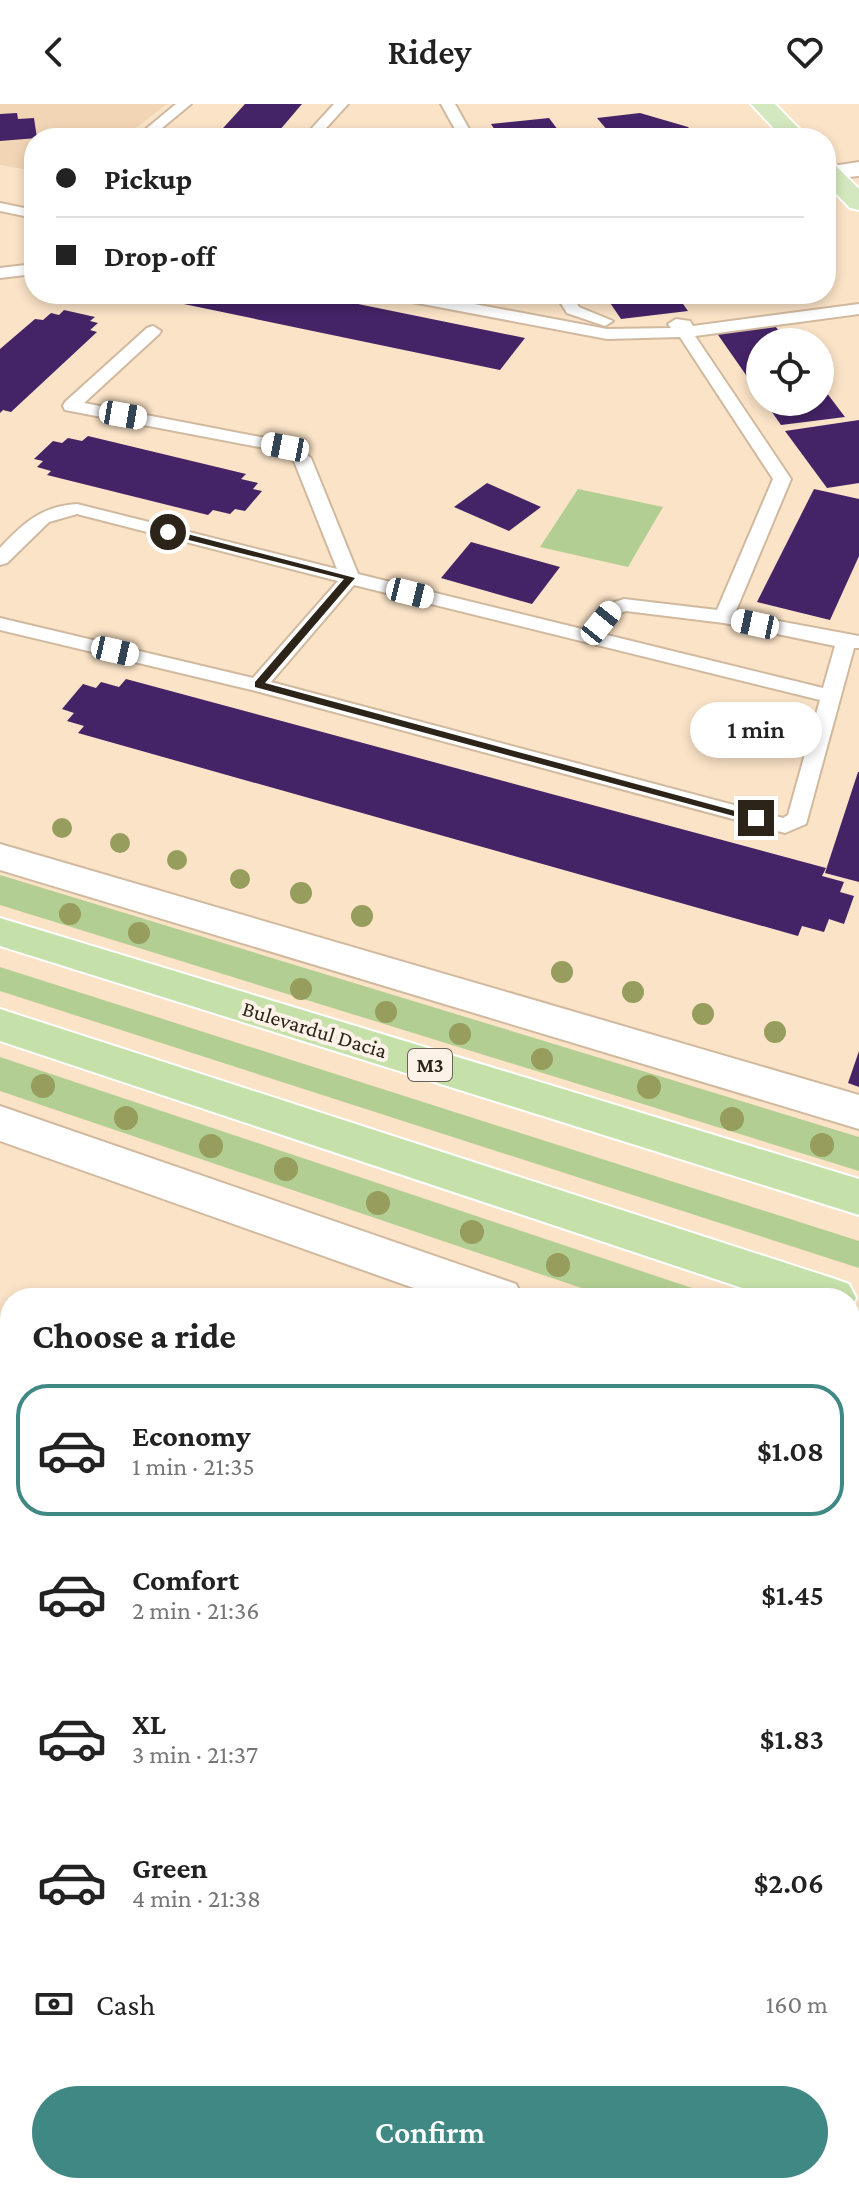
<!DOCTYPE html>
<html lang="en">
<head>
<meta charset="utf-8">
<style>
	:root { --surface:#fff; --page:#f6f6f6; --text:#222; --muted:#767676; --line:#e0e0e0; --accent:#408884 }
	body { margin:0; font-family:"Crimson Pro",serif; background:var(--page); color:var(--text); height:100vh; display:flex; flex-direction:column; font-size:30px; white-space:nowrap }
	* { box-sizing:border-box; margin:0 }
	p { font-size:26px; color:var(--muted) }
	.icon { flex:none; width:44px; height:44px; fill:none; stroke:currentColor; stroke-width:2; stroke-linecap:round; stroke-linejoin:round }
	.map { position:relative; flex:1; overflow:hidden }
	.drawer { position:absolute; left:0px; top:1184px; width:860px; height:906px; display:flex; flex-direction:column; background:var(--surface); border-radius:32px 32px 0 0; box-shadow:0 4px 12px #0003 }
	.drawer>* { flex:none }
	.top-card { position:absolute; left:24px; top:24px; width:812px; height:176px; border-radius:32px; box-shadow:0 4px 12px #0003; display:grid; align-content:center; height:176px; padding:0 32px; background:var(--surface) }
	.buttons { position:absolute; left:746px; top:224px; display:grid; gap:16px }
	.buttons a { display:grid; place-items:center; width:88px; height:88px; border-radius:50%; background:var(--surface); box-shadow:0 4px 12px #0003; font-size:40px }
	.end { position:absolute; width:36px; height:36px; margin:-18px; border:10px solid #2c2419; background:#fff; box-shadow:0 0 0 4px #fff }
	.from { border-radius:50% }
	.bubble { position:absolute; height:56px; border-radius:28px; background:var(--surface); box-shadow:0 4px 12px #0003; font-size:26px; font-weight:600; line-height:56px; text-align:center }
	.car { position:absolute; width:24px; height:48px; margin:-24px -12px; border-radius:10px; box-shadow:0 0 6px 2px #0007; background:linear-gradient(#fff 24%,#345 0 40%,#fff 0 76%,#345 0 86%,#fff 0) }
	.top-card b { display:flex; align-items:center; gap:28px; height:76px; font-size:30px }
	.top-card b+b { border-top:2px solid var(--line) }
	.top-card i { width:20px; height:20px; background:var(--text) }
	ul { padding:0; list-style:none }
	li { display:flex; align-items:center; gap:24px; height:132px; margin:0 16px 12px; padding:0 16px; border:4px solid transparent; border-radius:32px }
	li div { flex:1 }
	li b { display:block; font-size:30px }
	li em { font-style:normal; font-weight:600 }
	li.active { border-color:var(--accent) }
	li>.icon { width:72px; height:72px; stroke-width:1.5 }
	h2 { padding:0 32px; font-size:36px; line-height:96px }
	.pay { display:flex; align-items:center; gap:20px; height:88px; padding:0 32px; font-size:30px }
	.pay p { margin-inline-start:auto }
	.button { display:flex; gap:16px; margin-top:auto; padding:16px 32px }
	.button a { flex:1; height:92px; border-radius:48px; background:var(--accent); color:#fff; font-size:32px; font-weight:600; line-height:92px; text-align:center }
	header { display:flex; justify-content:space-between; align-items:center; height:104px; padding:0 32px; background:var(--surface); font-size:36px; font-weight:600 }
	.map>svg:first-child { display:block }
</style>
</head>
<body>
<header><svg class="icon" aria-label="back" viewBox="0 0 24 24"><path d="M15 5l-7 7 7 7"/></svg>Ridey<svg class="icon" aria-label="heart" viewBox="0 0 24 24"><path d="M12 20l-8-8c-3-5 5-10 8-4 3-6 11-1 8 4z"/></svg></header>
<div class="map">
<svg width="859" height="2089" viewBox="0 0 859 2089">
	<rect width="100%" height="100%" fill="#fae3c7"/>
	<g fill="#f2d5b5">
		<polygon points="0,0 167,0 123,34 34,34 34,67 0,61"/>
		<polygon points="0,1685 10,1691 10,2080 565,2080 568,2089 0,2089"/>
	</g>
	<g fill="#b3ce93">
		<polygon points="578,385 663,403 628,463 540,443"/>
		<polygon points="0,771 859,1033 859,1067 0,801"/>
		<polygon points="0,863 859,1137 859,1164 0,887"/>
		<polygon points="0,953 722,1194 611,1194 0,987"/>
	</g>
	<g fill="#452367">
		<polygon points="245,0 302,0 273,34 214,34"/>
		<polygon points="17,9 18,15 34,14 37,34 0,37 0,10"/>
		<polygon points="640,9 688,23 698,34 614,34 597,14"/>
		<polygon points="549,14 564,34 500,34 491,20"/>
		<polygon points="183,190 309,190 525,234 500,266 174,198"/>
		<polygon points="604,190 676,190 688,207 621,215"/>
		<polygon points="745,190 801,190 794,196 754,200"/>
		<polygon points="64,206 95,213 90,217 98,219 90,226 97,228 11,308 3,306 0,309 0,245 35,215 43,216 51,209 59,211"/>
		<polygon points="775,222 788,238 760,238 760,291 716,228"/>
		<polygon points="820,280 845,313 781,321 765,298 820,298"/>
		<polygon points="859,316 859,379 827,384 785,327"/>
		<polygon points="88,332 246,370 241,375 258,379 253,385 262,387 245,407 235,405 230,410 213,406 208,411 47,371 51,367 37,363 43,357 34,355 53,337 62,339 68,334 82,337"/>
		<polygon points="487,379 541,403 509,427 454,403"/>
		<polygon points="814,385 859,395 859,452 830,516 757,498"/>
		<polygon points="471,438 560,463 532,500 441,474"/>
		<polygon points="126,575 826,764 822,772 844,778 840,788 854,792 844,820 829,815 824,828 802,822 798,832 78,629 84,622 67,617 74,609 62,605 83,580 96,584 101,578 119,583"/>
		<polygon points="858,668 859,668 859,778 825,769"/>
		<polygon points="859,947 859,983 848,979"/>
		<polygon points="0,1231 10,1234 10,1344 0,1340"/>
		<polygon points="850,1568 859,1572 859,1713 850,1709"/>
		<polygon points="279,2080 322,2080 323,2089 249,2089"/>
	</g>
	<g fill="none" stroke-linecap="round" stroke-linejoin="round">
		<defs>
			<g id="service">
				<polygon points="176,0 191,0 150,34 135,34"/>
				<polygon points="334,0 348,0 317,34 303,34"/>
				<polygon points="441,0 455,0 474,34 460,34"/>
				<polygon points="0,99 34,106 34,114 0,107"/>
				<polygon points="34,160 34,170 0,174 0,164"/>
				<path d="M388 190H421L607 225 671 224 668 220 676 215 690 217 693 222 859 200V210L695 232 791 375 735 509 859 532V544H854L806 720 785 729 256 587 0 526V514L253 574 338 477 77 410 49 418 7 459 0 461V444C23 419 42 402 77 400L337 465 294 357 280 347 65 306 63 302 65 298 147 224 153 222 161 227 159 230 84 299 291 339 311 354 358 470 586 526 606 501 624 495 717 506 773 375 680 233 607 235 396 195ZM354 481 820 596 788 711 783 714 271 578ZM626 507 724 519 835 542 823 584 603 530 620 509Z"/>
				<polygon points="555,190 571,190 579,203 613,217 605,222 567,209"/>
				<polygon points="0,1411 10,1414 10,1443 0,1440"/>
				<polygon points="850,1782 859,1786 859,1822 850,1818"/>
			</g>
			<g id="minor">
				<polygon points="859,58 859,72 826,75 826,63"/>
				<polygon points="0,740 859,991 859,1025 0,766"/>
				<polygon points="0,1002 516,1180 523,1194 442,1194 0,1037"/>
				<polygon points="850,1289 859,1291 859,1335 850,1333"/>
			</g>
			<g id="primary">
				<polygon points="751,0 775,0 808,34 783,34"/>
				<polygon points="826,58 834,60 859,85 859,106 850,104 826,79"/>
			</g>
			<g id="trunk">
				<polygon points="0,814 859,1075 859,1111 0,842"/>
				<polygon points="0,905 832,1174 849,1180 856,1194 850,1205 850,1194 772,1194 0,937"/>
			</g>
		</defs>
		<use href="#service" stroke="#d0b99e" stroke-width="4"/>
		<use href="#minor" stroke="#d0b99e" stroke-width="4"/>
		<use href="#primary" stroke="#fff" stroke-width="4"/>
		<use href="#trunk" stroke="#fff" stroke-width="4"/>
		<use href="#service" fill="#fff" fill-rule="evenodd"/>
		<use href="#minor" fill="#fff" fill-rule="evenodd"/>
		<use href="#primary" fill="#d4e8bf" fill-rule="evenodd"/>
		<use href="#trunk" fill="#c6e0aa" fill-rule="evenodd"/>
	</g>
	<g fill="#969d5d">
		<circle cx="62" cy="724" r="10"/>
		<circle cx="120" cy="739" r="10"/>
		<circle cx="177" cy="756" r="10"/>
		<circle cx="240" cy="775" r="10"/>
		<circle cx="301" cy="789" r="11"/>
		<circle cx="70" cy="810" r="11"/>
		<circle cx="362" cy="812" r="11"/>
		<circle cx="139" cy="829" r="11"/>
		<circle cx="562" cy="868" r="11"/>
		<circle cx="301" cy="885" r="11"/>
		<circle cx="633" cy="888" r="11"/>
		<circle cx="386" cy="908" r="11"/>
		<circle cx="703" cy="910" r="11"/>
		<circle cx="775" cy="928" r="11"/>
		<circle cx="460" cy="930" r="11"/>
		<circle cx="542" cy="955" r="11"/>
		<circle cx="43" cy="982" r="12"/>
		<circle cx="649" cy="983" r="12"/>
		<circle cx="126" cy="1014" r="12"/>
		<circle cx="732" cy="1015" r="12"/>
		<circle cx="822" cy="1041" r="12"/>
		<circle cx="211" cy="1042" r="12"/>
		<circle cx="286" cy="1065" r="12"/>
		<circle cx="378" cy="1099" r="12"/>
		<circle cx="472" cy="1128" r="12"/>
		<circle cx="558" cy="1161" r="12"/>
	</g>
	<polygon fill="#2c2419" points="168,425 355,474 265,579 761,714 756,718 255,583 255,578 344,475 165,430"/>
	<g text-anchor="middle" stroke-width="8" stroke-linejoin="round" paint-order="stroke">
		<rect fill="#fcf2e7" stroke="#6a6257" stroke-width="2" x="408" y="945" width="44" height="32" rx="6"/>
		<g font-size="20" font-weight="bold" fill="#2c2419">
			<text x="430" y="968">M3</text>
		</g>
		<g font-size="22" fill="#2c2419" stroke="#fcf2e7">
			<text transform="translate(315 925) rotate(17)" y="8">Bulevardul Dacia</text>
		</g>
	</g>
</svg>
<div class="buttons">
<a><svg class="icon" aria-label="locate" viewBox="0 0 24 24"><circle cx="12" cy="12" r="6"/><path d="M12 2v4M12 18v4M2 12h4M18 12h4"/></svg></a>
</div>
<i class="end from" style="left:168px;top:428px"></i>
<i class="end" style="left:756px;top:714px"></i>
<div class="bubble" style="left:690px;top:598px;width:132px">1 min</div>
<i class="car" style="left:123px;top:311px;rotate:100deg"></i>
<i class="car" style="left:285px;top:343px;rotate:281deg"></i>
<i class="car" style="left:410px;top:489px;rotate:104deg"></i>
<i class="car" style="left:601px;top:519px;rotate:39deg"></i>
<i class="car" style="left:755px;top:520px;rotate:282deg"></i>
<i class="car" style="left:115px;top:547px;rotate:103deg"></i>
<div class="top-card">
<b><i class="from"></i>Pickup</b>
<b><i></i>Drop-off</b>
</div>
<section class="drawer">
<h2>Choose a ride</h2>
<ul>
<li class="active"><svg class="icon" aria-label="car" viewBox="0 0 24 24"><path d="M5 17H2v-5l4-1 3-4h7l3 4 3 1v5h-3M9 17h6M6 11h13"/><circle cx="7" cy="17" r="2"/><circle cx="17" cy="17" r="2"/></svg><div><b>Economy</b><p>1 min · 21:35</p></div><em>$1.08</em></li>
<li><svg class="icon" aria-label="car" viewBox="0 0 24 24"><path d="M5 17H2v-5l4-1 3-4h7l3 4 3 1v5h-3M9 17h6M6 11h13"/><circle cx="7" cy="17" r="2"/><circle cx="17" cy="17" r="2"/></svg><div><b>Comfort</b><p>2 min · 21:36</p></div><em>$1.45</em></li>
<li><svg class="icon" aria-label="car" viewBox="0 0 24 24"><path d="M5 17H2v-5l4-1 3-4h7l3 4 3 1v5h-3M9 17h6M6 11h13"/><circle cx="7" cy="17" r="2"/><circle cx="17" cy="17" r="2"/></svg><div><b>XL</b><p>3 min · 21:37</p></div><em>$1.83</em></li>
<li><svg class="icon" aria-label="car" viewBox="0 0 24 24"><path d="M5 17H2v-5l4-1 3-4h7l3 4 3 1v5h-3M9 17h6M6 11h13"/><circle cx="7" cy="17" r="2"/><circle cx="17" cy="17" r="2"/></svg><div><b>Green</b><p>4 min · 21:38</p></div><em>$2.06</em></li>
</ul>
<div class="pay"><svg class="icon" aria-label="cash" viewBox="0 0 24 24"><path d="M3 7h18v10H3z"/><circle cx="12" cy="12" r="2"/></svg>Cash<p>160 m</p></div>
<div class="button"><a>Confirm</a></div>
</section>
</div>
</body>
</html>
